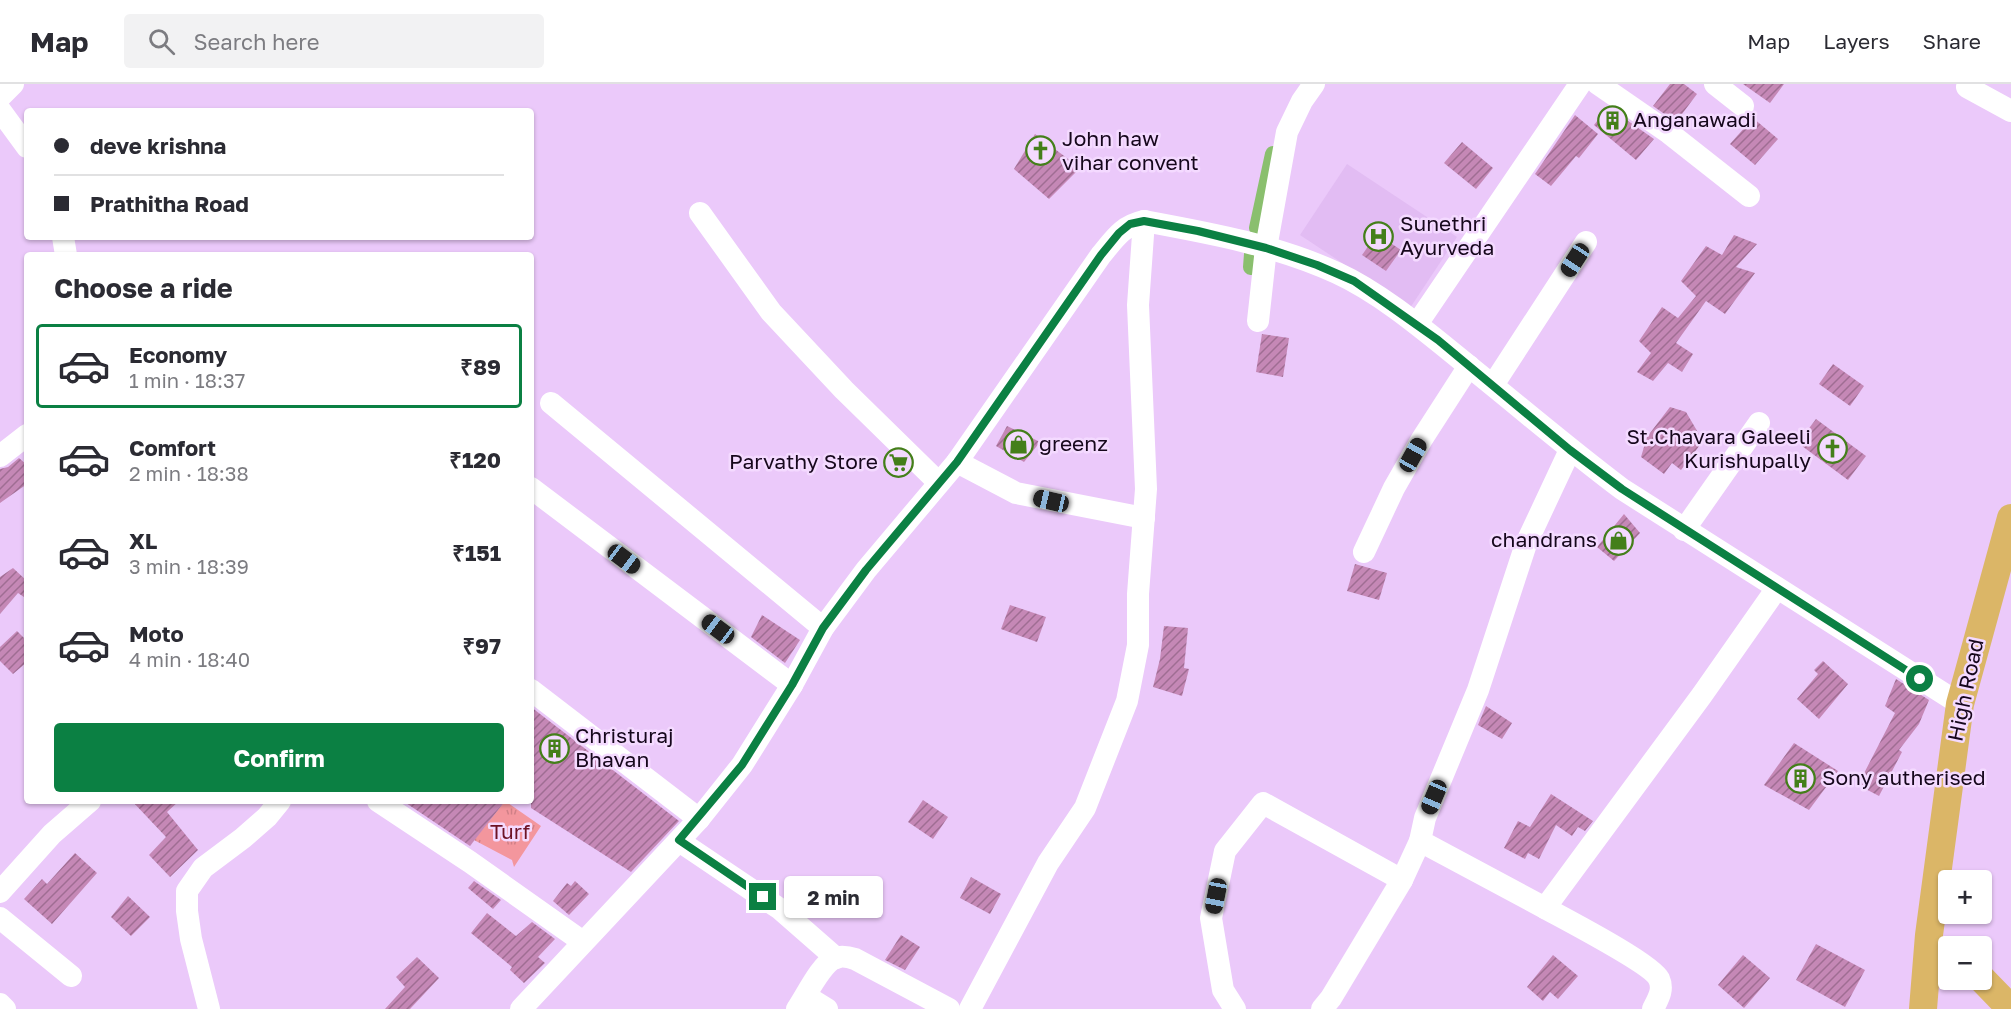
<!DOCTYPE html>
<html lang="en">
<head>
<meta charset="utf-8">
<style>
	:root { --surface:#fff; --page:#f2f2f3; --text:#2b2b33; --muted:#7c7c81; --line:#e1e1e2; --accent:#0b8043 }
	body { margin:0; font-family:"Golos Text",sans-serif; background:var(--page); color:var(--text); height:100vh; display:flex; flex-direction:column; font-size:22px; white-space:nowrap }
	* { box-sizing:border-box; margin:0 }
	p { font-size:20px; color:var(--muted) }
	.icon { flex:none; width:33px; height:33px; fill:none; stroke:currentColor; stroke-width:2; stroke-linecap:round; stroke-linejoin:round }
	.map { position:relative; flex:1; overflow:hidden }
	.drawer { position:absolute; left:24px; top:168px; width:510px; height:552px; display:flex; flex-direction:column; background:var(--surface); border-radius:6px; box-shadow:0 2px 4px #0004 }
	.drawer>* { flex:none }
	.guide { position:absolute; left:24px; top:24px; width:510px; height:132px; border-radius:6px; box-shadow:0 2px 4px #0004; display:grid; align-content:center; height:132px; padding:0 30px; background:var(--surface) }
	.fabs { position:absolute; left:1938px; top:786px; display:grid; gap:12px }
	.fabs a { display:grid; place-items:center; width:54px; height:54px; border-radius:6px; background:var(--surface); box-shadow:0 2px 4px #0004; font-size:30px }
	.end { position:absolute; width:27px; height:27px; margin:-14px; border:8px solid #0b8043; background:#fff; box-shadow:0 0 0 3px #fff }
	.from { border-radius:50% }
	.bubble { position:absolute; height:42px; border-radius:6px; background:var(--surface); box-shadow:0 2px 4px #0004; font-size:20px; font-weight:700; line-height:42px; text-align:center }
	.car { position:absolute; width:18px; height:36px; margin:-18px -9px; border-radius:8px; box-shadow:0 0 4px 2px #0007; background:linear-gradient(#222 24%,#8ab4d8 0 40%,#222 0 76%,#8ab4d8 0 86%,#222 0) }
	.guide b { display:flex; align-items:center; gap:21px; height:57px; font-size:22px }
	.guide b+b { border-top:2px solid var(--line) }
	.guide i { width:15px; height:15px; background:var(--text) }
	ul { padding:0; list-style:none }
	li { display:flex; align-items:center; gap:18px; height:84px; margin:0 12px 9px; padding:0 18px; border:3px solid transparent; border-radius:6px }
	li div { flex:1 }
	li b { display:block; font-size:22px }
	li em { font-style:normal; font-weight:700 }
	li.on { border-color:var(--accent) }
	li>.icon { width:54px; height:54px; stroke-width:1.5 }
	h2 { padding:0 30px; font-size:27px; line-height:72px }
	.action { display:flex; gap:12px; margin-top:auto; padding:12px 30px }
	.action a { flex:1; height:69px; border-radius:6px; background:var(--accent); color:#fff; font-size:24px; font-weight:700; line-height:69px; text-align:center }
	header { display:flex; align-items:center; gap:36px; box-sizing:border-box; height:84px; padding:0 30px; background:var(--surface); border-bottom:2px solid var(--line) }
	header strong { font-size:28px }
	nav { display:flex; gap:33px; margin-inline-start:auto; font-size:21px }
	.search { width:420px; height:54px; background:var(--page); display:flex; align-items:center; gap:15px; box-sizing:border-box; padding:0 21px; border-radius:6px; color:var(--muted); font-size:22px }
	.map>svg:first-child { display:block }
</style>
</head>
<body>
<header>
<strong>Map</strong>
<div class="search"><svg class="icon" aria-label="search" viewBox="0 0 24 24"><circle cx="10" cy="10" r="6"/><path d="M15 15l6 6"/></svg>Search here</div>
<nav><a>Map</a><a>Layers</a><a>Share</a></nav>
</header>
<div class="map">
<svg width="2011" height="925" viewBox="0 0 2011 925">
	<defs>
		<pattern id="park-tufts" width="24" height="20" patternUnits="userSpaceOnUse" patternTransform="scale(1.5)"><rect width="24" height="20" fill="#f3969d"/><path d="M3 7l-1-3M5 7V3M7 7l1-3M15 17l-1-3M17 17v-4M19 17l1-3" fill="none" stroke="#d08087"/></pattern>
		<pattern id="building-hatch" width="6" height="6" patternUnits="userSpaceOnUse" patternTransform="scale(1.5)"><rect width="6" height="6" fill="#c588b6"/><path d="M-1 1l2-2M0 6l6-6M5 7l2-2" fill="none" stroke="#9f6d93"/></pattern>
	</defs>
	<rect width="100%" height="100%" fill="#ebc9fa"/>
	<polygon fill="#e2bcf3" points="1347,80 1457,153 1410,224 1300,151"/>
	<polygon fill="url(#park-tufts)" points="505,717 541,742 514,783 512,776 474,756"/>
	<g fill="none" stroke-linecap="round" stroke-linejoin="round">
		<g stroke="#8abf6e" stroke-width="16">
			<polyline points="1257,144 1273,70"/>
			<polyline points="1251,183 1252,170"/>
		</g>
	</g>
	<g fill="url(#building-hatch)">
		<polygon points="1670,0 1684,0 1697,10 1676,38 1653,22"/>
		<polygon points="1743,0 1784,0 1770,19"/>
		<polygon points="1608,23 1654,55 1636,76 1594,41"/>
		<polygon points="1575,31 1598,50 1579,74 1576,72 1551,102 1535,90"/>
		<polygon points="1753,34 1778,55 1755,81 1730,60"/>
		<polygon points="1035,50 1080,84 1049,115 1014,85"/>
		<polygon points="1462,58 1493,84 1476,105 1444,79"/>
		<polygon points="1377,150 1401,166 1386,187 1362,171"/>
		<polygon points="1734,151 1757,160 1736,183 1755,189 1725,230 1706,217 1676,259 1693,270 1682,288 1668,279 1653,297 1637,288 1651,269 1639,257 1662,223 1678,234 1696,212 1681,197 1706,162 1722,171"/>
		<polygon points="1262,250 1289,254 1283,293 1256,288"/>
		<polygon points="1833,280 1864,302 1850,322 1819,300"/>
		<polygon points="1670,323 1686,328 1703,357 1681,386 1672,379 1664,390 1641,373 1647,353"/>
		<polygon points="1816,335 1866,372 1848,396 1798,359"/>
		<polygon points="1007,342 1040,358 1024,378 996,362"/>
		<polygon points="890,369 908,387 903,392 884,375"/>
		<polygon points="19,374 27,381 27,400 0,419 0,385 8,383"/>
		<polygon points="1624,430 1640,449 1614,477 1597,463"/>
		<polygon points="1355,480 1387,489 1379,516 1347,507"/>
		<polygon points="13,484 27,497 27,515 18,509 0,530 0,493"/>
		<polygon points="1010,521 1046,533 1037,558 1001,545"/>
		<polygon points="762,531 800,556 785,579 751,553"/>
		<polygon points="1164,542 1188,544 1184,584 1189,585 1182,612 1153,603 1160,575"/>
		<polygon points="17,547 27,557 27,578 13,590 0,577 0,563"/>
		<polygon points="1823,577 1848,600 1819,635 1797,615 1818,590 1814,586"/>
		<polygon points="1896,595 1929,616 1919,640 1899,666 1902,668 1879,712 1858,701 1895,629 1885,622"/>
		<polygon points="1486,622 1512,639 1502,655 1478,641"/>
		<polygon points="531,623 679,737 631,788 531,724"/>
		<polygon points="1794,659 1838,687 1809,726 1764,701"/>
		<polygon points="1551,710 1593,737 1585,747 1578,743 1572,752 1556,741 1539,775 1528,769 1525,775 1504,764 1518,737 1530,743"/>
		<polygon points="923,716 948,733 933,755 908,738"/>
		<polygon points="132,717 179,717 167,728 198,766 170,793 149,771 166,753"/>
		<polygon points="403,717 505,717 470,762"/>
		<polygon points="75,769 97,789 52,840 24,815 42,795 47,800"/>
		<polygon points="971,793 1001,810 990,830 960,814"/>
		<polygon points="474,797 501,816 493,825 468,804"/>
		<polygon points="575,797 589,810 569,831 553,817 567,799 571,802"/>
		<polygon points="128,812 150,833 131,852 111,833"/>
		<polygon points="487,829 516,852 532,838 555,855 538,873 545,879 524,899 510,886 512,883 471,849"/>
		<polygon points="901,851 920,863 905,886 885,876"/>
		<polygon points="1816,860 1865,886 1845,923 1796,896"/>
		<polygon points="1553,871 1578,892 1558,915 1550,908 1543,917 1527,903"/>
		<polygon points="1743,871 1770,894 1744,924 1718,901"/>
		<polygon points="417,873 439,894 410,925 385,925 405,903 396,893"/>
	</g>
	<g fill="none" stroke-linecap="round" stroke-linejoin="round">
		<g stroke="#fff" stroke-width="22">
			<polyline points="1598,0 1669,49 1749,112"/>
			<polyline points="1715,0 1743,22"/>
			<polyline points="1967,3 2011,27"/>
			<polyline points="0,13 13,0"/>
			<polyline points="0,26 27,63"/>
			<polyline points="700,129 771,228 844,306 939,399"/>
			<polyline points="63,153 66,171"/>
			<polyline points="1258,237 1266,164 1287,48 1302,17 1314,0"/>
			<polyline points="1417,240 1580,0"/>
			<polyline points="1493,301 1586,158"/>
			<polyline points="551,319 823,544"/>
			<polyline points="1570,366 1526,460 1478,606 1425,734 1420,757 1545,824 1702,611 1777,504"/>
			<polyline points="0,372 27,351"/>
			<polyline points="957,378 1016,409 1144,434"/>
			<polyline points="531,404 792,601"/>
			<polyline points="1684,446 1759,339"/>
			<polyline points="1364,468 1394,404 1422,355 1469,282"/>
			<polyline points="531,606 699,735"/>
			<polyline points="378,717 470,778 583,858"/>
			<polyline points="679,757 780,825 836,874"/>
			<polyline points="0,808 52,750 90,717"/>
			<path d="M1545 824C1565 835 1652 880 1659 895 1664 906 1658 915 1653 925"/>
			<polyline points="0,834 71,892"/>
			<polyline points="806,912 827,925"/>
			<polyline points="0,920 5,925"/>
			<polyline points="209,925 191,855 187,827 187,807 203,784 243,754 267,733 280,717"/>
			<path d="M521 925 699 735 742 681 792 601 823 544 866 486 957 378 1101 171C1115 154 1122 142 1144 137 1209 149 1276 161 1337 189 1383 210 1430 251 1470 283 1521 324 1570 366 1622 405L1960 620"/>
			<path d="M797 925C806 912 821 880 835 874 842 871 849 873 855 875L949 925"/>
			<polyline points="970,925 1048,779 1085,724 1127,617 1138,561 1138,510 1146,405 1138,221 1144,137"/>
			<polyline points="1235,925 1223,906 1211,834 1225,767 1263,719 1402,796"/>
			<polyline points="1322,925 1331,914 1402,796 1420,757"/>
		</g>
		<g stroke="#dbb667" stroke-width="28">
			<polyline points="1982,895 2011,925"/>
			<polyline points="1923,925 1929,851 1960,620 2011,434"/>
		</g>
	</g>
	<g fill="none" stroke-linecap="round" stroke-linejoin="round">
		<polyline stroke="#0b8043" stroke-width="8" points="763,813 679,756 742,681 792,601 823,544 866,486 957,378 1101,171 1119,149 1130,140 1144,137 1198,147 1266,164 1317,181 1354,197 1438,256 1570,366 1622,405 1920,595"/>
	</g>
	<defs>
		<symbol id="building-ring" viewBox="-11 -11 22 22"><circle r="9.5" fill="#f4daff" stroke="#447f1a" stroke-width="1.5"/><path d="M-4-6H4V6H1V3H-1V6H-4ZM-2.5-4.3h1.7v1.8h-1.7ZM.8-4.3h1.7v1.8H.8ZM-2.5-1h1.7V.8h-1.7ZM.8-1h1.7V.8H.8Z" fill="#447f1a"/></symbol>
		<symbol id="church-ring" viewBox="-11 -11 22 22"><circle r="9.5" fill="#f4daff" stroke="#447f1a" stroke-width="1.5"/><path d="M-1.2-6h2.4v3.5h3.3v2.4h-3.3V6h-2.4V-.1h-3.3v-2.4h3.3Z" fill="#447f1a"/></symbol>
		<symbol id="hospital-ring" viewBox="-11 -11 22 22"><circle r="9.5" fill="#f4daff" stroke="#447f1a" stroke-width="1.5"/><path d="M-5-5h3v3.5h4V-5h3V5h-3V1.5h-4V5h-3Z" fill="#447f1a"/></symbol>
		<symbol id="shop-ring" viewBox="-11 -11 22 22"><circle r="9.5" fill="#f4daff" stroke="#447f1a" stroke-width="1.5"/><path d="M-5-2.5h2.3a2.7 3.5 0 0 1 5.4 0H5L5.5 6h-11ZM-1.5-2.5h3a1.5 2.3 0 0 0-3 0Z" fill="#447f1a"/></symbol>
		<symbol id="supermarket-ring" viewBox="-11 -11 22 22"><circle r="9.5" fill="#f4daff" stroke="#447f1a" stroke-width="1.5"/><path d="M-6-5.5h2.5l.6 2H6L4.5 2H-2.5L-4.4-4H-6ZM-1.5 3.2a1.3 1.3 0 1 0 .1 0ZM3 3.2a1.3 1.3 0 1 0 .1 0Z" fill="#447f1a"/></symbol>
	</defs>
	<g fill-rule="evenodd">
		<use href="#building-ring" x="1596" y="20" width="33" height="33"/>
		<use href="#church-ring" x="1024" y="50" width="33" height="33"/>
		<use href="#hospital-ring" x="1362" y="136" width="33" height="33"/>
		<use href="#shop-ring" x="1002" y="344" width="33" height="33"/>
		<use href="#church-ring" x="1816" y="348" width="33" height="33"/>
		<use href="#supermarket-ring" x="882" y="362" width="33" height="33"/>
		<use href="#shop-ring" x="1602" y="440" width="33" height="33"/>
		<use href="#building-ring" x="538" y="648" width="33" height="33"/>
		<use href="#building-ring" x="1784" y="678" width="33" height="33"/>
	</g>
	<g text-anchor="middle" stroke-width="5" stroke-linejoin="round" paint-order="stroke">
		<g font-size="21" fill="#16071c" stroke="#f4daff" text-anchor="start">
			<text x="1633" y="43">Anganawadi</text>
			<text x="1062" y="62">John haw<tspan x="1062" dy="24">vihar convent</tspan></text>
			<text x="1400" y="147">Sunethri<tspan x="1400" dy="24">Ayurveda</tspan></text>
			<text x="1811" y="360" text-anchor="end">St.Chavara Galeeli<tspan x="1811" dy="24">Kurishupally</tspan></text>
			<text x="1039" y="367">greenz</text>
			<text x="878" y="385" text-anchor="end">Parvathy Store</text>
			<text x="1597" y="463" text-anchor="end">chandrans</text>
			<text x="575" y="659">Christuraj<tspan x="575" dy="24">Bhavan</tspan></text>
			<text x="1822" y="701">Sony autherised</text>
		</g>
		<g font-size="21" fill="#16071c" stroke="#f4daff">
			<text transform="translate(1966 606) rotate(-78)" y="7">High Road</text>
		</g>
		<g font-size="21" fill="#6e1325" stroke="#f4daff">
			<text x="510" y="755">Turf</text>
		</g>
	</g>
</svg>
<div class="fabs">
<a>+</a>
<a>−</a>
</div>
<i class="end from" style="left:1920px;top:595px"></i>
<i class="end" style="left:763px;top:813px"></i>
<div class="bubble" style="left:784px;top:792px;width:99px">2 min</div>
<i class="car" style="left:1575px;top:176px;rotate:213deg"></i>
<i class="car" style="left:1413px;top:371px;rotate:29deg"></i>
<i class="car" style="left:1051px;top:417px;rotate:283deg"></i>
<i class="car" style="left:624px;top:475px;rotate:127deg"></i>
<i class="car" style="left:718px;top:545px;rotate:307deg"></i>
<i class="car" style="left:1434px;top:713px;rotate:203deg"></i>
<i class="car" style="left:1216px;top:812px;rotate:191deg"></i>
<div class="guide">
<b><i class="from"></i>deve krishna</b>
<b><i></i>Prathitha Road</b>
</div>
<section class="drawer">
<h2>Choose a ride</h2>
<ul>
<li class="on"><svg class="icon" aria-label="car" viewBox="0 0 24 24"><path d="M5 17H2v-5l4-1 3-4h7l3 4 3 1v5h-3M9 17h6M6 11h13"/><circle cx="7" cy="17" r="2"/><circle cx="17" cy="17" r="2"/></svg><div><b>Economy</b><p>1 min · 18:37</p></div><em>₹89</em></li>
<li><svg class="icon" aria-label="car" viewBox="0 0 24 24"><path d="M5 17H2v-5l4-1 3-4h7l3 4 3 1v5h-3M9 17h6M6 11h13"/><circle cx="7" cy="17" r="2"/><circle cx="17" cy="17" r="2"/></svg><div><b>Comfort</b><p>2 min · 18:38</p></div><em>₹120</em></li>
<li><svg class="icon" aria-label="car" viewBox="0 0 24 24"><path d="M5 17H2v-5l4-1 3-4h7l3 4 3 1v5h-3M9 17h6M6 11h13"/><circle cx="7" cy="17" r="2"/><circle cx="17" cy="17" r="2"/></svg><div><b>XL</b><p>3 min · 18:39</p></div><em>₹151</em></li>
<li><svg class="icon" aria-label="car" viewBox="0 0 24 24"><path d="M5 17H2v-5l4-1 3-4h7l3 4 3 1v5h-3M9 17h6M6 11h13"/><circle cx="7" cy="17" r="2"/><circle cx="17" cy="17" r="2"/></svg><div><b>Moto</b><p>4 min · 18:40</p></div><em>₹97</em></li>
</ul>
<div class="action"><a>Confirm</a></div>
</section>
</div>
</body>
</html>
